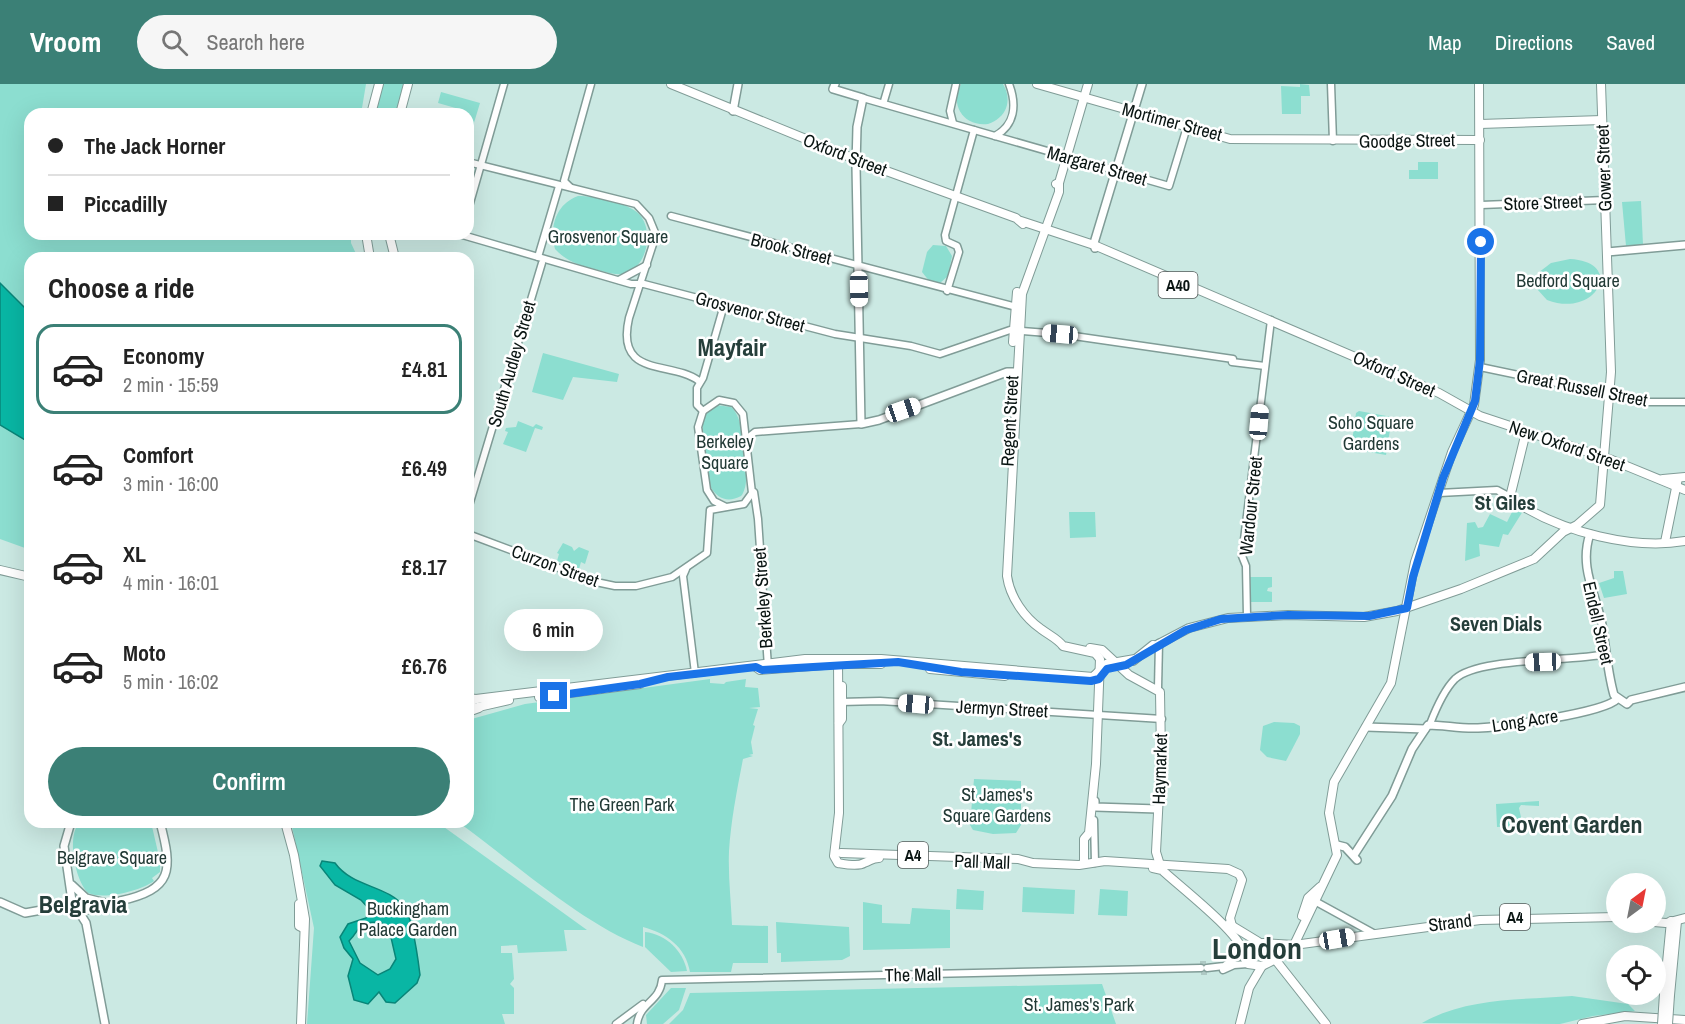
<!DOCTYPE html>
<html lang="en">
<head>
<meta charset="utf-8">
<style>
	:root { --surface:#fff; --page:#f6f6f6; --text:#222; --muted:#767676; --line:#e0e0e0; --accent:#3b8076 }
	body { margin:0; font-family:"Archivo Narrow",sans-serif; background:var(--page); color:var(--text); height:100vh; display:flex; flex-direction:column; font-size:22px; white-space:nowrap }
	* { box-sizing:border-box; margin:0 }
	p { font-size:20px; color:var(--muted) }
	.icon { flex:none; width:33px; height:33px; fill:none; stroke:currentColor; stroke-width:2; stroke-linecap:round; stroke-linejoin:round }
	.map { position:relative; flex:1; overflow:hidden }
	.drawer { position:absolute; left:24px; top:168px; width:450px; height:576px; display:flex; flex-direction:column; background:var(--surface); border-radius:18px; box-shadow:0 6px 24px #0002 }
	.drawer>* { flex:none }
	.top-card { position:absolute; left:24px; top:24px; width:450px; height:132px; border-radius:18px; box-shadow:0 6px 24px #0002; display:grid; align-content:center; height:132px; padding:0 24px; background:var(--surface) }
	.needle { width:39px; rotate:32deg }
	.fabs { position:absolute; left:1606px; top:789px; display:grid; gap:12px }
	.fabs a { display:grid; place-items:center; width:60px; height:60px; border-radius:50%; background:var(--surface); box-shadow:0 6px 24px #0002; font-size:30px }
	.end { position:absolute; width:27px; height:27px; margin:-14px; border:8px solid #1a73e8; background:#fff; box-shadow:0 0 0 3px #fff }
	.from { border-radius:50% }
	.bubble { position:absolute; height:42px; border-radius:21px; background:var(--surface); box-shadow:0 6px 24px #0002; font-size:20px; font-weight:600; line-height:42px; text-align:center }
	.car { position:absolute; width:18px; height:36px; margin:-18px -9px; border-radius:8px; box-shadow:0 0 4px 2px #0007; background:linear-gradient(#fff 24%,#345 0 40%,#fff 0 76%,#345 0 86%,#fff 0) }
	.top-card b { display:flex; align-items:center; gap:21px; height:57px; font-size:22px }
	.top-card b+b { border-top:2px solid var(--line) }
	.top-card i { width:15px; height:15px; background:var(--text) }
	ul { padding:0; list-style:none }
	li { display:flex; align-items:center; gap:18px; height:90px; margin:0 12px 9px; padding:0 12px; border:3px solid transparent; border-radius:18px }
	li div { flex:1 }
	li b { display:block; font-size:22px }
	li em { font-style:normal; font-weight:600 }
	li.current { border-color:var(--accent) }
	li>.icon { width:54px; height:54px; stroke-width:1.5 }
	h2 { padding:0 24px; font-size:27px; line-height:72px }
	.action { display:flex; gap:12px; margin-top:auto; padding:12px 24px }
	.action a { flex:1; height:69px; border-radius:36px; background:var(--accent); color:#fff; font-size:24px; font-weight:600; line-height:69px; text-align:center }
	header { display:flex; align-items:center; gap:36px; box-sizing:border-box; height:84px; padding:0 30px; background:var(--accent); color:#fff }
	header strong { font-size:28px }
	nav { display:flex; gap:33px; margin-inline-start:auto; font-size:21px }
	.search { width:420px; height:54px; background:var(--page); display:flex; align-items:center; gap:15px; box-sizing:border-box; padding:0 21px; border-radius:33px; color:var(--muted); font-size:22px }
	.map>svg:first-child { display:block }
</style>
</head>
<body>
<header>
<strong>Vroom</strong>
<div class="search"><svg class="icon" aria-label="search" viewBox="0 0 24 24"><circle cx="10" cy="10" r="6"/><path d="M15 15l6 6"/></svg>Search here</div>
<nav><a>Map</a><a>Directions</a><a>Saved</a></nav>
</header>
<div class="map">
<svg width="1685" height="940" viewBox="0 0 1685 940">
	<rect width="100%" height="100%" fill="#cbe9e3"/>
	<g fill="#8cded0">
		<polygon points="0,0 366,0 361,30 30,30 30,150 351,150 351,159 358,174 30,174 30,461 27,460 25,464 0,455"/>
		<polygon points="381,0 403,0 396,30 374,30"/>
		<path d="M961 0H1003C1013 17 1006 34 988 40 964 43 949 21 961 0Z"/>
		<polygon points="1300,0 1309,1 1310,12 1301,12 1301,30 1282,30 1281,2 1300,3"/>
		<polygon points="441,8 480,19 473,42 468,41 468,30 458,30 459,25 438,19"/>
		<polygon points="1418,78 1438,78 1438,95 1409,95 1409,86 1418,86"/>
		<path d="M578 112C595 112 627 118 639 130 655 147 647 186 622 190 612 191 600 186 590 184 576 180 565 176 555 165 549 143 556 120 578 112Z"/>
		<polygon points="1641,117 1643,161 1626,162 1622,118"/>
		<polygon points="933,161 946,162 952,172 948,192 940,199 930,198 922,188 927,168"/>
		<path d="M1570 175C1626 178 1596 235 1547 216L1537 205 1538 189 1551 179Z"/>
		<polygon points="543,269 619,290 617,298 573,293 563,316 532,308"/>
		<path d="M716 321 731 323C745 333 753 399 741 412 728 419 717 415 710 402L702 338 707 327Z"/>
		<polygon points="1359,327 1392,333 1386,371 1351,365 1356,329"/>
		<polygon points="518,337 533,343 536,340 543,343 542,346 535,344 526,368 503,360 508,348 505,347 506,344 516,343"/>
		<polygon points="1515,422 1523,427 1508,451 1503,450 1499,463 1479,460 1480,472 1465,477 1467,439 1475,438 1478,444 1483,443 1490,430 1507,438"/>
		<polygon points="1095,428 1096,453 1070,454 1069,428"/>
		<polygon points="563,459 572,463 574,467 579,463 589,467 585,480 581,478 579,485 557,477 559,470 557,469"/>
		<polygon points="1614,487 1623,487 1627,510 1604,514 1599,499 1614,494"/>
		<polygon points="1250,493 1272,493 1272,503 1268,504 1267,507 1272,508 1272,518 1251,518"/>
		<path d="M710 595V599L724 600 726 598 746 595 745 603 758 604 760 623 749 624 758 625 753 641 755 642 751 658 753 670 749 671 753 672 743 675C737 706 731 736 729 767 728 792 731 816 732 841L768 842V879H733L731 888H690C686 863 666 849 643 843V863C582 840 512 777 458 738H468V636L525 620Z"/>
		<polygon points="1274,638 1294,639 1300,642 1300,650 1286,677 1267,673 1260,666 1263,642"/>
		<polygon points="974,695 1021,697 1021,741 1016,749 993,750 973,746 970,741"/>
		<polygon points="1539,717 1539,722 1521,721 1519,724 1522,738 1540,735 1540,740 1497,743 1496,720"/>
		<path d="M80 738H151L160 777V788L152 794 154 797C140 807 104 816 88 809 75 796 66 751 80 738Z"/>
		<polygon points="291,738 437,738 587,846 564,846 567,867 518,869 517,861 501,862 501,869 512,869 514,895 510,900 514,904 514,930 502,930 505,940 307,940 314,844"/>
		<polygon points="1023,803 1075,806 1074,830 1022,828"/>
		<polygon points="957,805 984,807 983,826 956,825"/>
		<polygon points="1100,805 1128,807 1127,832 1098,831"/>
		<polygon points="863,818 882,821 882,839 910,840 912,824 950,826 950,864 863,866"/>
		<polygon points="776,838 849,843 850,872 842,876 781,878 781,869 777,869"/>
		<path d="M645 848C666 850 683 867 687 887L671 888 645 863Z"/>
		<polygon points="1102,900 1116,940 669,940 683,926 690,909"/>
		<polygon points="671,904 686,904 679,926 663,940 647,940 646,931"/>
		<path d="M1572 912 1628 920 1635 927 1593 932 1560 940 1422 939C1467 913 1522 916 1572 912Z"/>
	</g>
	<g fill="#09b6a4" stroke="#098578" stroke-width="1.5" fill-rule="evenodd">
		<polygon points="0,199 30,229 30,359 0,341"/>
		<path d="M322 777 335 779C353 804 388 801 404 823 413 834 418 875 420 891L417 899 395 919 386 918 379 908 368 920 354 916 348 892 353 875 344 864 340 853 348 840 366 834 370 826 361 816 335 801 320 782ZM381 838 390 849 396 875 390 885 378 891 360 879 349 857C362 844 355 838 381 838Z"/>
	</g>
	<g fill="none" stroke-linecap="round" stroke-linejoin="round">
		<g stroke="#aec9c4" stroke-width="6" stroke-dasharray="6 3" stroke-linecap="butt">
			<polyline points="1200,880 1206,880"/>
			<polyline points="1201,888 1208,888"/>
		</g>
		<defs>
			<g id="tertiary">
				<polyline points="1331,0 1333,57"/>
				<polyline points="863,14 1169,102 1187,43"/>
				<polyline points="884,17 889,0"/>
				<polyline points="953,39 950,27 956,0"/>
				<path d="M995 52C1015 41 1017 21 1009 0"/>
				<path d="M468 78 636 120 649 134 656 151 629 234C615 295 671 276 699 297"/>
				<polyline points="570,103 564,97 591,0"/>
				<polyline points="1481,121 1605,116"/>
				<polyline points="468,126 504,0"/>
				<polyline points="671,132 1020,224"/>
				<polyline points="459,150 631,200 644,200 835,250 911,262 940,270 1010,246 1060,250 1233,275"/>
				<polyline points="538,173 559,102"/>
				<polyline points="619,196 647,181"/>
				<polyline points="947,207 959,168 957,162 946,157 945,151 974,46"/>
				<polyline points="1232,278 1265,282"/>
				<polyline points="1480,283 1647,318 1685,318"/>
				<polyline points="703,327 697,321 697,304 703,294 724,221"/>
				<polyline points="746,355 755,348 861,340"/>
				<polyline points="754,408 758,435 768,583"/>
				<polyline points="1439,409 1497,406 1510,413"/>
				<polyline points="468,425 542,179"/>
				<polyline points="468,450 596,498 615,502 636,502 672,493 707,469 710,426 744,420 752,409 743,330 734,319 719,316 703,327 698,343 707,406 714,417 726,423"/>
				<polyline points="686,485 683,492 695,589"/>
				<polyline points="1247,532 1246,482 1242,472 1271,236"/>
				<polyline points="1158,604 1159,559"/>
				<polyline points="840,618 880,617 1162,635"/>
				<path d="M1430 640C1435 627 1445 605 1455 595 1478 573 1571 578 1606 570"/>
				<polyline points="1094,736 1095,779"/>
				<polyline points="1311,815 1373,849"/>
				<polyline points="1207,884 1224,882 1243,869"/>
				<polyline points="1223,886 1234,881 1248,880"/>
				<polyline points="616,940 643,920"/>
				<path d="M637 940C640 918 660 918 662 896L1201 884"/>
			</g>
			<g id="secondary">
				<polyline points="835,0 833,5 863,14 857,43 856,82 861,340 879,336 1007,288 1017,288"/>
				<polyline points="733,27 738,0"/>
				<polyline points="1095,164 1094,159 1142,0"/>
				<polyline points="1607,168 1685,161"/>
				<path d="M1590 450C1578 485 1598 513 1603 546 1606 567 1608 590 1614 611L1627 620 1631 616 1685 603"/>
				<polyline points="1366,643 1425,645"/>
				<polyline points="1095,717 1095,723 1158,725"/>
				<polyline points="71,738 64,762 72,817 86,839 105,940"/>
				<polyline points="1337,761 1345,763 1357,776"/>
				<path d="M1354 771 1392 712 1412 665 1428 641C1444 641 1461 645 1478 644 1501 643 1604 629 1617 615"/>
				<polyline points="72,801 86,814 106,819"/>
				<polyline points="0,818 25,829 64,822 72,817"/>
				<path d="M78 827C92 827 106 821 120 817 173 805 173 787 160 738"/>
			</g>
			<g id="primary">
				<polyline points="671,0 867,80 1016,134 1023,140"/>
				<polyline points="1037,0 1230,55 1480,56"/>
				<polyline points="1480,40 1602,36"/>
				<path d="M1059 99V108L1022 210 1007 492C1010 513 1024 533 1041 545 1049 551 1058 555 1063 562L1095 569 1100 575 1096 680 1089 749 1084 755V779"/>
				<polyline points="1056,100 1059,99 1088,0"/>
				<polyline points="1021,137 1094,161 1439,309 1480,332 1612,376 1685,406"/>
				<polyline points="1013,258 1017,208"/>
				<path d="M1526 348 1510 413 1519 420C1564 448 1633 466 1685 457"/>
				<polyline points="1663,395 1685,393"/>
				<polyline points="1665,458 1678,394"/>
				<polyline points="1090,564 1102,566 1129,591 1160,608 1161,671 1156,768 1160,781"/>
				<polyline points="1151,564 1189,544 1228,534 1288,531 1364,533 1397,527 1461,505 1534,475 1563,448 1577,441 1600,421 1611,288 1601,0"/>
				<path d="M838 575 839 729 834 772 838 779C844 780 858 783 864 779 871 777 871 774 879 774"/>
				<polyline points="1133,577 1153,561"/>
				<polyline points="756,583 760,586 837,580 881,580"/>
				<polyline points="930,585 1005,592"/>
				<polyline points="539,613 640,600"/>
				<polyline points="468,619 476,615 805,575 881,575 1093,593 1106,580 1135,575"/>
				<polyline points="474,624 509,616"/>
				<polyline points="839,639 842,635 842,602"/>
				<polyline points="841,769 1018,775 1033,779 1079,781 1105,777 1228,785 1239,790 1242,796 1230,834 1232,842"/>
				<path d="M1153 784 1162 786C1179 802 1239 848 1243 868"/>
				<polyline points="1302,832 1308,814 1320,803"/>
				<polyline points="1654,838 1666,839 1685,834"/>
				<polyline points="1229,840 1257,857"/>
				<polygon points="1258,858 1268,862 1274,871 1272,877 1262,882 1248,880 1244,873 1247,861"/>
				<polyline points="1263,859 1294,861 1480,836 1617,833"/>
				<polyline points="1289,867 1294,861 1337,771 1329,729 1334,698 1391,599 1415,478 1452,368 1474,321 1480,276 1479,0"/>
				<polyline points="1274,874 1292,866"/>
				<polyline points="1274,874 1326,940"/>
				<polyline points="1664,910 1671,837"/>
				<polyline points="1670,911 1677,837"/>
				<polyline points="1240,940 1249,904 1262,882"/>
				<polyline points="1582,940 1625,932 1685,936"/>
			</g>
			<g id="trunk">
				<polyline points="371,30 379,0"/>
				<polyline points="400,30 408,0"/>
				<polyline points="366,150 370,174"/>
				<polyline points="389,150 395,174"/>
				<polyline points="0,486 30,493"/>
				<polyline points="468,614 476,615"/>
				<polyline points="468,628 479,624"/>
				<polyline points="285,738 294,771 305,835 301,940"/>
				<polyline points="299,820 299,842 303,844"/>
			</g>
		</defs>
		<use href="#tertiary" stroke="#809c97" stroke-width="9"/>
		<use href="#secondary" stroke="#809c97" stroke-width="10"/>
		<use href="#primary" stroke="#809c97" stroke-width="10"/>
		<use href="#trunk" stroke="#809c97" stroke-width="10"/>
		<use href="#tertiary" stroke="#fff" stroke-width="6"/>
		<use href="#secondary" stroke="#fff" stroke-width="7"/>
		<use href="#primary" stroke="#fff" stroke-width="8"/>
		<use href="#trunk" stroke="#fff" stroke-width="8"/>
		<defs>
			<g id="primary-bridge">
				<polyline points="1662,940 1664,910"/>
				<polyline points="1668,940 1670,911"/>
			</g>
		</defs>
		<use href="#primary-bridge" stroke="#809c97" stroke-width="10" stroke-linecap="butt"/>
		<use href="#primary-bridge" stroke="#fff" stroke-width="8"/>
	</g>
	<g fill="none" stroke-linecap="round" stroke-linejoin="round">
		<polyline stroke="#1a73e8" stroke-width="8" points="554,612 640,600 668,593 756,583 762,586 898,578 961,588 1091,597 1099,595 1107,585 1126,581 1186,546 1221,535 1288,531 1369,532 1407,524 1413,493 1443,394 1475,317 1480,276 1481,158"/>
	</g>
	<g text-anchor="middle" stroke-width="5" stroke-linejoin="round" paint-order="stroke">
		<g fill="#fff" stroke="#535a59" stroke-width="1.5">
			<rect x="1158.5" y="188" width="39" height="26" rx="4.5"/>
			<rect x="898" y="758" width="30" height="26" rx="4.5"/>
			<rect x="1500" y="820" width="30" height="26" rx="4.5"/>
		</g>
		<g font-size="16" font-weight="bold" fill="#091412">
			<text x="1178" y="207">A40</text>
			<text x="913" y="777">A4</text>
			<text x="1515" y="839">A4</text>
		</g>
		<g font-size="18" fill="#091412" stroke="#fff">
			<text transform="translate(1172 38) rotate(15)" y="6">Mortimer Street</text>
			<text transform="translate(1407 57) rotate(-1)" y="6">Goodge Street</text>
			<text transform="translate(845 71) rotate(21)" y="6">Oxford Street</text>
			<text transform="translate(1097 82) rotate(16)" y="6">Margaret Street</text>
			<text transform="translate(1604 84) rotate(-92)" y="6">Gower Street</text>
			<text transform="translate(1543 119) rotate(-2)" y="6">Store Street</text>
			<text transform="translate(791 165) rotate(14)" y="6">Brook Street</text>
			<text transform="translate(750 228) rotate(15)" y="6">Grosvenor Street</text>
			<text transform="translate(512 280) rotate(-74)" y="6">South Audley Street</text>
			<text transform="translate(1394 290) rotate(24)" y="6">Oxford Street</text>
			<text transform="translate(1582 304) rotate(11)" y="6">Great Russell Street</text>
			<text transform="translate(1010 337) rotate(-87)" y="6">Regent Street</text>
			<text transform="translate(1567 362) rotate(19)" y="6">New Oxford Street</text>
			<text transform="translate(1251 422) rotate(-84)" y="6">Wardour Street</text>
			<text transform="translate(555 482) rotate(20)" y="6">Curzon Street</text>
			<text transform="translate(763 514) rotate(-94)" y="6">Berkeley Street</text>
			<text transform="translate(1598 539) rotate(77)" y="6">Endell Street</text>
			<text transform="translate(1002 625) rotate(3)" y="6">Jermyn Street</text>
			<text transform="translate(1525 637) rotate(-9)" y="6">Long Acre</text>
			<text transform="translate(1160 685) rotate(-88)" y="6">Haymarket</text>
			<text transform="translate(982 778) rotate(2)" y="6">Pall Mall</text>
			<text transform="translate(1450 839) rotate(-7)" y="6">Strand</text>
			<text transform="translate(913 891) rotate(-1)" y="6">The Mall</text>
		</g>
		<g font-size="18" fill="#223a36" stroke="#fff">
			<text x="608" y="159">Grosvenor Square</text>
			<text x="1568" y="203">Bedford Square</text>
			<text x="1371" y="345">Soho Square<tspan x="1371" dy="21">Gardens</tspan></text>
			<text x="725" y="364">Berkeley<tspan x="725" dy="21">Square</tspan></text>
			<text x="997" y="717">St James's<tspan x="997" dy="21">Square Gardens</tspan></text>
			<text x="622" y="727">The Green Park</text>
			<text x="112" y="780">Belgrave Square</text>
			<text x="408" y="831">Buckingham<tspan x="408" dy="21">Palace Garden</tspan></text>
			<text x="1079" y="927">St. James's Park</text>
		</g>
		<g font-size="20" font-weight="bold" fill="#253e3a" stroke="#fff">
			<text x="1505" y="426">St Giles</text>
			<text x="1496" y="547">Seven Dials</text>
			<text x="977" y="662">St. James's</text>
		</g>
		<g font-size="24" font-weight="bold" fill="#253e3a" stroke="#fff">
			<text x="732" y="272">Mayfair</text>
			<text x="1572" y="749">Covent Garden</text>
			<text x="83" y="829">Belgravia</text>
		</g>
		<g font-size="30" font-weight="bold" fill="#253e3a" stroke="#fff">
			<text x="1257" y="875">London</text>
		</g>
	</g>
</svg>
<div class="fabs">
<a><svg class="needle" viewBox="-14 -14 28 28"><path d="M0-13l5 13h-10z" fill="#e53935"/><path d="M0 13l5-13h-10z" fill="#767676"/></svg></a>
<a><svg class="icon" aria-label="locate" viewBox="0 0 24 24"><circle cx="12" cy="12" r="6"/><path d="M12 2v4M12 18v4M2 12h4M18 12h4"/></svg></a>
</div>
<i class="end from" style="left:1481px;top:158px"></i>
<i class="end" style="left:554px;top:612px"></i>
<div class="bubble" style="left:504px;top:525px;width:99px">6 min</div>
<i class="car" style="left:859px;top:205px;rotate:179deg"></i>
<i class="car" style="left:1060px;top:250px;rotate:275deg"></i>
<i class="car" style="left:903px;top:326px;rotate:71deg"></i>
<i class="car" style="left:1259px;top:338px;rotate:5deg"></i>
<i class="car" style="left:1543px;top:578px;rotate:268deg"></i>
<i class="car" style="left:916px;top:620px;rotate:275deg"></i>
<i class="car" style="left:1337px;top:855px;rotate:80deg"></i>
<div class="top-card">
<b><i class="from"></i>The Jack Horner</b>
<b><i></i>Piccadilly</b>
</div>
<section class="drawer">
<h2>Choose a ride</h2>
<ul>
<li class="current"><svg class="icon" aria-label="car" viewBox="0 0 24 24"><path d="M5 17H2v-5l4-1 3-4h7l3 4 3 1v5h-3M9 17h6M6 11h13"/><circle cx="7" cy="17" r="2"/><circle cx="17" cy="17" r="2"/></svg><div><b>Economy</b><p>2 min · 15:59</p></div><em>£4.81</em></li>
<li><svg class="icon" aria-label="car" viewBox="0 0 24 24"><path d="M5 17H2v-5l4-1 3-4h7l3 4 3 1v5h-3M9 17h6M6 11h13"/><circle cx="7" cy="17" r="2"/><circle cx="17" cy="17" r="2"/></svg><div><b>Comfort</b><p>3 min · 16:00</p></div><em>£6.49</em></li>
<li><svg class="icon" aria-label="car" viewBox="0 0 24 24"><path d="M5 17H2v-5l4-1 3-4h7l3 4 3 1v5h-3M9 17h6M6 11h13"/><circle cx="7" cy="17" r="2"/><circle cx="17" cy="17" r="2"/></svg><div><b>XL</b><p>4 min · 16:01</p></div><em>£8.17</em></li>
<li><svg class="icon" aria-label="car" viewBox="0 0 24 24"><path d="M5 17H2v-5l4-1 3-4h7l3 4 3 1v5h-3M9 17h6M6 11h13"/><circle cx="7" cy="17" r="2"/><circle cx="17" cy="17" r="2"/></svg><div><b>Moto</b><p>5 min · 16:02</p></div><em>£6.76</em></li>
</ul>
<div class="action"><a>Confirm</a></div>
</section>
</div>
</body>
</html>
